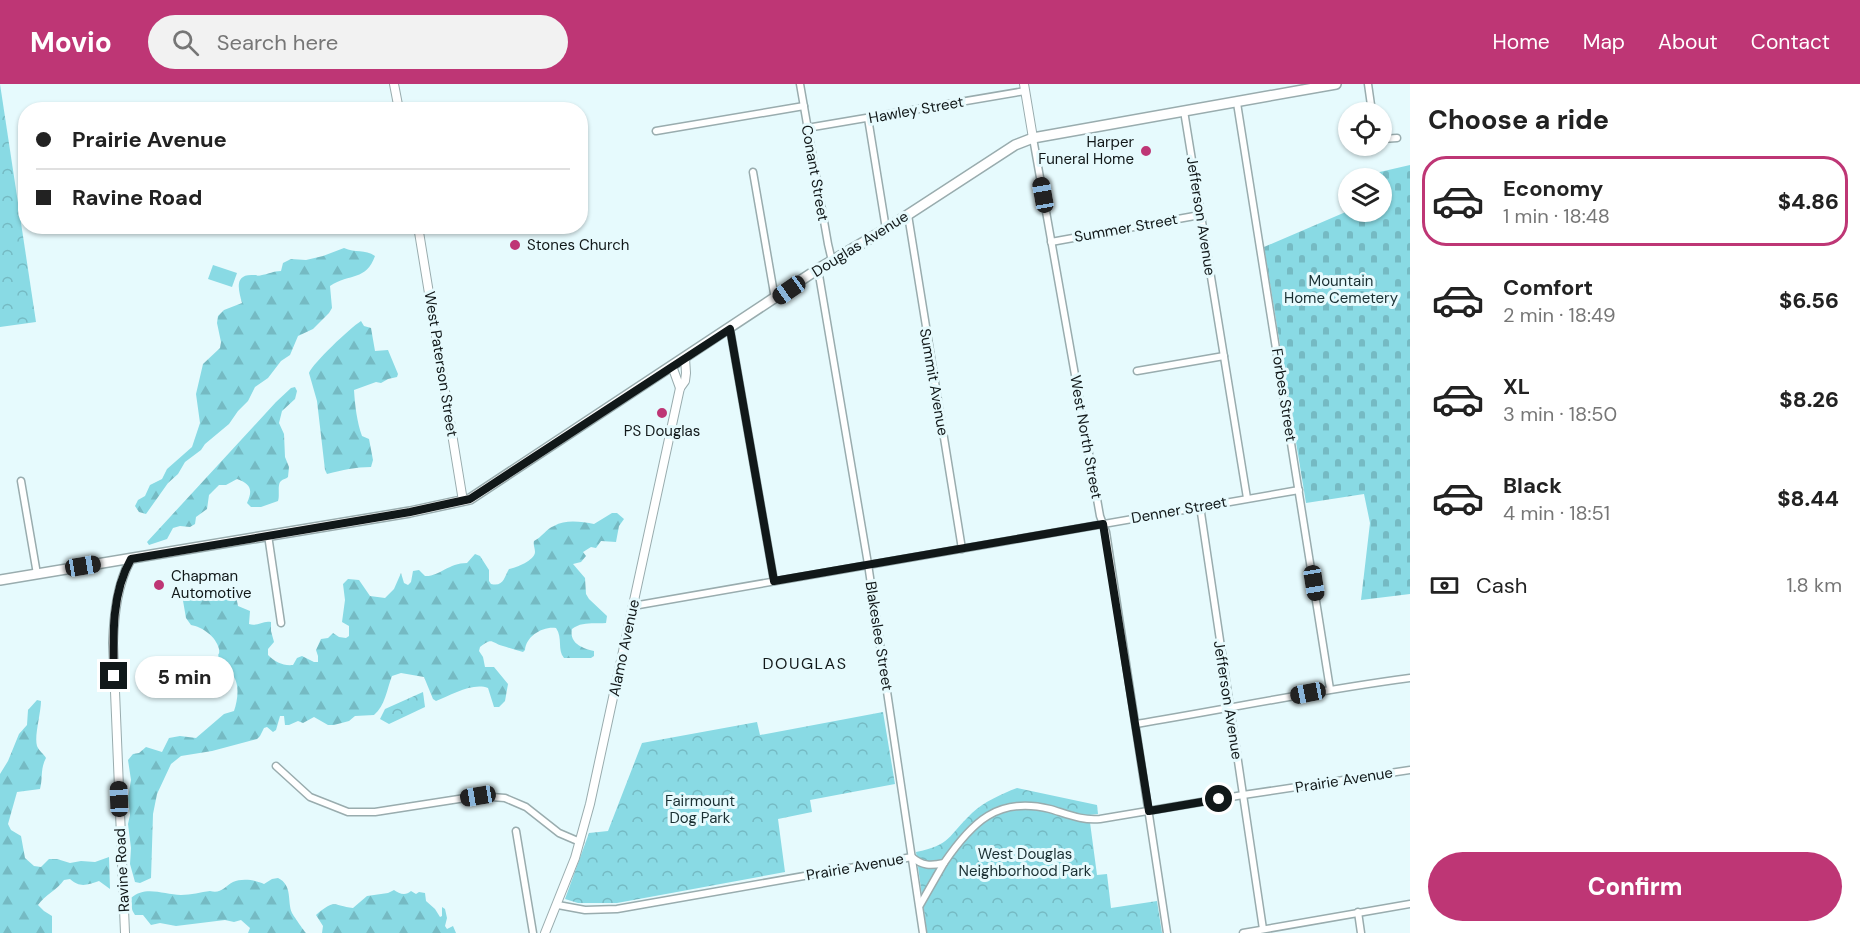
<!DOCTYPE html>
<html lang="en">
<head>
<meta charset="utf-8">
<style>
	:root { --surface:#fff; --page:#f2f2f2; --text:#222; --muted:#767676; --line:#e0e0e0; --accent:#be3675 }
	body { margin:0; font-family:"DM Sans",sans-serif; background:var(--page); color:var(--text); height:100vh; display:flex; flex-direction:column; font-size:22px; white-space:nowrap }
	* { box-sizing:border-box; margin:0 }
	p { font-size:20px; color:var(--muted) }
	.icon { flex:none; width:33px; height:33px; fill:none; stroke:currentColor; stroke-width:2; stroke-linecap:round; stroke-linejoin:round }
	.map { position:relative; flex:1; overflow:hidden }
	.sheet { display:flex; flex-direction:column; background:var(--surface); width:450px }
	.sheet>* { flex:none }
	.guide { position:absolute; left:18px; top:18px; width:570px; height:132px; border-radius:24px; box-shadow:0 2px 4px #0004; display:grid; align-content:center; height:132px; padding:0 18px; background:var(--surface) }
	.fabs { position:absolute; left:1338px; top:18px; display:grid; gap:12px }
	.fabs a { display:grid; place-items:center; width:54px; height:54px; border-radius:50%; background:var(--surface); box-shadow:0 2px 4px #0004; font-size:30px }
	.end { position:absolute; width:27px; height:27px; margin:-14px; border:8px solid #111819; background:#fff; box-shadow:0 0 0 3px #fff }
	.from { border-radius:50% }
	.bubble { position:absolute; height:42px; border-radius:21px; background:var(--surface); box-shadow:0 2px 4px #0004; font-size:20px; font-weight:800; line-height:42px; text-align:center }
	.car { position:absolute; width:18px; height:36px; margin:-18px -9px; border-radius:8px; box-shadow:0 0 4px 2px #0007; background:linear-gradient(#222 24%,#8ab4d8 0 40%,#222 0 76%,#8ab4d8 0 86%,#222 0) }
	.guide b { display:flex; align-items:center; gap:21px; height:57px; font-size:22px }
	.guide b+b { border-top:2px solid var(--line) }
	.guide i { width:15px; height:15px; background:var(--text) }
	ul { padding:0; list-style:none }
	li { display:flex; align-items:center; gap:18px; height:90px; margin:0 12px 9px; padding:0 6px; border:3px solid transparent; border-radius:24px }
	li div { flex:1 }
	li b { display:block; font-size:22px }
	li em { font-style:normal; font-weight:800 }
	li.on { border-color:var(--accent) }
	li>.icon { width:54px; height:54px; stroke-width:1.5 }
	h2 { padding:0 18px; font-size:27px; line-height:72px }
	.pay { display:flex; align-items:center; gap:15px; height:66px; padding:0 18px; font-size:22px }
	.pay p { margin-inline-start:auto }
	.primary-button { display:flex; gap:12px; margin-top:auto; padding:12px 18px }
	.primary-button a { flex:1; height:69px; border-radius:36px; background:var(--accent); color:#fff; font-size:24px; font-weight:800; line-height:69px; text-align:center }
	header { display:flex; align-items:center; gap:36px; box-sizing:border-box; height:84px; padding:0 30px; background:var(--accent); color:#fff }
	header strong { font-size:28px }
	nav { display:flex; gap:33px; margin-inline-start:auto; font-size:21px }
	.search { width:420px; height:54px; background:var(--page); display:flex; align-items:center; gap:15px; box-sizing:border-box; padding:0 21px; border-radius:33px; color:var(--muted); font-size:22px }
	main { display:flex; flex:1; min-height:0 }
	.map>svg:first-child { display:block }
</style>
</head>
<body>
<header>
<strong>Movio</strong>
<div class="search"><svg class="icon" aria-label="search" viewBox="0 0 24 24"><circle cx="10" cy="10" r="6"/><path d="M15 15l6 6"/></svg>Search here</div>
<nav><a>Home</a><a>Map</a><a>About</a><a>Contact</a></nav>
</header>
<main>
<div class="map">
<svg width="1410" height="849" viewBox="0 0 1410 849">
	<defs>
		<pattern id="forest-firs" width="22" height="20" patternUnits="userSpaceOnUse" patternTransform="scale(1.5)"><rect width="22" height="20" fill="#89dae4"/><path d="M5 1l3.5 6h-7zM16 11l3.5 6h-7z" fill="#75bac3"/></pattern>
		<pattern id="cemetery-stones" width="16" height="16" patternUnits="userSpaceOnUse" patternTransform="scale(1.5)"><rect width="16" height="16" fill="#89dae4"/><path d="M2 7V4a2 2 0 0 1 4 0v3zM10 15v-3a2 2 0 0 1 4 0v3z" fill="#75bac3"/></pattern>
		<pattern id="park-crowns" width="20" height="18" patternUnits="userSpaceOnUse" patternTransform="scale(1.5)"><rect width="20" height="18" fill="#89dae4"/><path d="M2 6a3 3 0 1 1 6 0M12 15a3 3 0 1 1 6 0" fill="none" stroke="#75bac3"/></pattern>
	</defs>
	<rect width="100%" height="100%" fill="#e6fafd"/>
	<polygon fill="#89dae4" points="213,181 237,189 232,203 208,195"/>
	<g fill="url(#forest-firs)">
		<path d="M344 164C355 169 365 165 375 172 366 197 350 189 330 202L332 224 329 229 313 245 298 252 290 271 281 277 268 294 255 303 248 317 238 327 229 340 205 360 201 366 185 378 178 390 168 399 146 430 139 428 135 422 138 416 145 412 150 401 162 395 167 385 192 363 200 339 196 310 203 280 220 264 221 258 217 239 218 232 224 226 242 219C239 207 233 190 253 191 262 191 253 193 262 191 269 190 273 187 281 187L283 179 291 175 306 176 323 172Z"/>
		<path d="M361 237 364 242 371 244 375 267 388 266 398 290 397 293 388 295 381 299 376 298 354 306C355 322 357 338 362 352L369 355 373 376 371 383C355 383 343 386 327 390L325 386 317 317 309 289C313 279 350 244 361 237Z"/>
		<path d="M295 303 297 307 295 315 282 327 279 339 284 350 285 373 289 383 288 393C286 395 283 395 281 397 277 400 280 412 278 417L261 423H251L247 419C253 406 251 400 237 395L226 401H219L209 411 207 425 196 433 195 440 190 443 180 442 173 444 167 455 149 461 147 458 276 318 291 304Z"/>
		<path d="M612 429H617L624 435 619 442 616 458 601 457 596 464 591 463 583 468 586 472 581 478 573 480 585 494 586 510 589 515 607 532 606 539C595 540 582 537 572 545 569 559 582 564 594 567V572L591 574H564C557 566 563 554 556 544 543 542 526 552 525 566L523 568C516 566 509 564 503 562 490 558 493 553 480 563L479 567 483 573 485 583H494L508 600 505 617 499 623H494L488 604C473 598 451 611 436 617L433 615 424 593 401 589 392 592C387 605 385 622 374 631L355 632 349 637 334 641H328L314 633 303 639 298 637 289 641H285L284 632H280L276 646 273 648 267 643 264 644 260 652 257 655 212 667 181 672 171 680 157 710 153 730 151 794 140 799 135 798 130 780 131 764 128 740 130 731 128 714 131 696 128 676 133 670 139 669 146 663 162 668 169 654 180 652 196 654 224 630 234 627C238 615 240 600 232 590 227 585 222 581 219 575 217 567 220 573 219 565 216 552 202 543 191 541L186 534 182 511H187L197 507 214 512 235 507 238 522 250 527 249 540C257 543 263 536 271 538V547L274 558 268 565V571C275 578 283 582 293 581L297 574 302 572 314 578H318V572L316 566 321 555 328 554 333 549 339 553 346 554 349 552V542L342 538 345 516 343 500 348 495 359 496 370 512 385 514 394 505 401 489 404 499 408 501 411 498 413 487 419 486 425 492C439 493 448 479 467 479L475 470 480 472 489 486V497L491 500C504 503 504 493 509 485 516 484 535 476 535 468 535 464 533 461 534 457 542 453 546 445 554 442 566 435 582 438 594 440Z"/>
		<path d="M37 616 41 617C41 629 34 652 37 662 39 667 44 670 46 674 40 685 43 694 40 705L17 708 8 740 11 746 21 752 25 774 34 782 41 783 49 775H57L70 779 81 777 95 778 109 773 110 805 99 797C87 801 80 804 70 795L64 796C57 806 45 811 38 821L44 827 52 832V849H0V690L8 677 19 650 27 641 28 626Z"/>
		<path d="M278 794C293 801 287 818 292 829 293 831 304 847 306 849H248L250 844 241 836 234 838 225 836 176 842 160 839 151 841 143 831H135L132 826 131 814C146 801 164 811 181 811 191 811 201 808 210 807 221 810 224 803 233 798 242 794 256 796 264 800L272 795Z"/>
		<path d="M394 806C399 810 406 812 411 807L416 810 419 808 425 809 426 817 435 825 440 833 442 832V823L445 825 447 834 445 842 447 845 453 842 456 849H322L323 842 316 831C336 814 333 822 353 824L367 812 388 809Z"/>
	</g>
	<polygon fill="url(#cemetery-stones)" points="1410,81 1410,510 1361,516 1370,439 1364,410 1306,419 1264,163 1348,127 1382,128 1382,94 1371,94 1371,90"/>
	<g fill="url(#park-crowns)">
		<polygon points="0,0 36,238 0,243"/>
		<polygon points="423,608 425,623 389,640 380,635 385,625"/>
		<polygon points="883,628 895,700 810,716 812,728 778,735 785,788 617,819 578,819 565,815 589,749 608,747 642,659 757,638 760,651"/>
		<path d="M1017 704 1097 721 1098 730 1089 731 1097 791 1107 790 1111 824 1157 817 1162 849H927L916 768C951 761 948 752 972 729 984 718 1001 710 1017 704Z"/>
	</g>
	<g fill="none" stroke-linecap="round" stroke-linejoin="round">
		<defs>
			<g id="minor">
				<polyline points="800,0 828,160 832,177"/>
				<polyline points="1368,0 1372,28"/>
				<polyline points="1237,19 1330,605"/>
				<polyline points="1184,27 1247,414"/>
				<polyline points="868,34 886,145"/>
				<polyline points="807,44 1025,7"/>
				<polyline points="656,47 804,22"/>
				<polyline points="1033,54 1100,432 1106,448 1167,849"/>
				<polyline points="1382,55 1397,54"/>
				<polyline points="753,88 775,215"/>
				<polyline points="908,131 962,465"/>
				<polyline points="1051,158 1200,131"/>
				<polyline points="818,185 868,480 923,849"/>
				<polyline points="730,245 774,497"/>
				<polyline points="1137,287 1224,272"/>
				<polyline points="21,397 37,490"/>
				<polyline points="1200,422 1263,845"/>
				<polyline points="268,451 281,539"/>
				<polyline points="633,522 1299,406"/>
				<path d="M1136 640C1227 625 1318 606 1410 594"/>
				<polyline points="276,682 310,713 348,728 375,728 478,712 505,714 526,723 559,749 580,758"/>
				<polyline points="516,747 533,849"/>
				<path d="M558 821 585 826 617 825 912 773C922 782 931 782 944 779 972 738 998 712 1050 725 1067 730 1083 737 1100 735L1243 711 1410 686"/>
				<polyline points="920,821 944,779"/>
				<polyline points="1358,828 1361,849"/>
				<polyline points="1243,849 1410,820"/>
			</g>
			<g id="tertiary">
				<polyline points="394,0 399,26"/>
				<polyline points="1024,0 1033,54"/>
				<polyline points="418,142 463,417"/>
				<polyline points="672,282 680,304"/>
				<path d="M125 849 113 559C114 531 117 500 131 475"/>
				<polyline points="545,849 575,774 590,720 680,304 685,297 686,289 685,274"/>
			</g>
			<polyline id="secondary" points="0,496 410,428 470,415 818,185 886,145 1015,61 1033,54 1336,0"/>
		</defs>
		<use href="#minor" stroke="#99acae" stroke-width="9"/>
		<use href="#tertiary" stroke="#99acae" stroke-width="10"/>
		<use href="#secondary" stroke="#99acae" stroke-width="12"/>
		<use href="#minor" stroke="#fff" stroke-width="6"/>
		<use href="#tertiary" stroke="#fff" stroke-width="8"/>
		<use href="#secondary" stroke="#fff" stroke-width="9"/>
	</g>
	<g fill="none" stroke-linecap="round" stroke-linejoin="round">
		<path stroke="#111819" stroke-width="8" d="M114 592C113 553 111 510 131 475L410 428 470 415 730 245 774 497 1103 440 1149 727 1219 715"/>
	</g>
	<g fill="#be3675" stroke="#e6fafd" stroke-width="2">
		<circle cx="1146" cy="67" r="6"/>
		<circle cx="515" cy="161" r="6"/>
		<circle cx="662" cy="329" r="6"/>
		<circle cx="159" cy="501" r="6"/>
	</g>
	<g text-anchor="middle" stroke-width="6" stroke-linejoin="round" paint-order="stroke">
		<g font-size="15" fill="#111819" stroke="#e6fafd">
			<text transform="translate(916 26) rotate(-10)" y="5">Hawley Street</text>
			<text transform="translate(815 89) rotate(80)" y="5">Conant Street</text>
			<text transform="translate(1201 132) rotate(81)" y="5">Jefferson Avenue</text>
			<text transform="translate(1126 144) rotate(-10)" y="5">Summer Street</text>
			<text transform="translate(860 160) rotate(-32)" y="5">Douglas Avenue</text>
			<text transform="translate(441 280) rotate(81)" y="5">West Paterson Street</text>
			<text transform="translate(934 298) rotate(80)" y="5">Summit Avenue</text>
			<text transform="translate(1284 311) rotate(81)" y="5">Forbes Street</text>
			<text transform="translate(1086 353) rotate(80)" y="5">West North Street</text>
			<text transform="translate(1179 426) rotate(-10)" y="5">Denner Street</text>
			<text transform="translate(879 552) rotate(81)" y="5">Blakeslee Street</text>
			<text transform="translate(624 564) rotate(-78)" y="5">Alamo Avenue</text>
			<text transform="translate(1228 616) rotate(81)" y="5">Jefferson Avenue</text>
			<text transform="translate(1344 696) rotate(-9)" y="5">Prairie Avenue</text>
			<text transform="translate(855 783) rotate(-10)" y="5">Prairie Avenue</text>
			<text transform="translate(122 786) rotate(-93)" y="5">Ravine Road</text>
		</g>
		<g font-size="15" fill="#111819" stroke="#e6fafd" text-anchor="start">
			<text x="1134" y="63" text-anchor="end">Harper<tspan x="1134" dy="17">Funeral Home</tspan></text>
			<text x="527" y="166">Stones Church</text>
			<text x="662" y="352" text-anchor="middle">PS Douglas</text>
			<text x="171" y="497">Chapman<tspan x="171" dy="17">Automotive</tspan></text>
		</g>
		<g font-size="15" fill="#1a2f32" stroke="#e6fafd">
			<text x="1341" y="202">Mountain<tspan x="1341" dy="17">Home Cemetery</tspan></text>
			<text x="700" y="722">Fairmount<tspan x="700" dy="17">Dog Park</tspan></text>
			<text x="1025" y="775">West Douglas<tspan x="1025" dy="17">Neighborhood Park</tspan></text>
		</g>
		<g font-size="16" letter-spacing="1.5" fill="#111819" stroke="#e6fafd">
			<text x="805" y="585">DOUGLAS</text>
		</g>
	</g>
</svg>
<div class="fabs">
<a><svg class="icon" aria-label="locate" viewBox="0 0 24 24"><circle cx="12" cy="12" r="6"/><path d="M12 2v4M12 18v4M2 12h4M18 12h4"/></svg></a>
<a><svg class="icon" aria-label="layers" viewBox="0 0 24 24"><path d="M12 4l9 5-9 5-9-5zM3 14l9 5 9-5"/></svg></a>
</div>
<i class="end from" style="left:1219px;top:715px"></i>
<i class="end" style="left:114px;top:592px"></i>
<div class="bubble" style="left:135px;top:572px;width:99px">5 min</div>
<i class="car" style="left:1043px;top:111px;rotate:350deg"></i>
<i class="car" style="left:789px;top:206px;rotate:235deg"></i>
<i class="car" style="left:83px;top:482px;rotate:81deg"></i>
<i class="car" style="left:1314px;top:499px;rotate:171deg"></i>
<i class="car" style="left:1308px;top:609px;rotate:259deg"></i>
<i class="car" style="left:478px;top:712px;rotate:261deg"></i>
<i class="car" style="left:119px;top:715px;rotate:358deg"></i>
<div class="guide">
<b><i class="from"></i>Prairie Avenue</b>
<b><i></i>Ravine Road</b>
</div>
</div>
<section class="sheet">
<h2>Choose a ride</h2>
<ul>
<li class="on"><svg class="icon" aria-label="car" viewBox="0 0 24 24"><path d="M5 17H2v-5l4-1 3-4h7l3 4 3 1v5h-3M9 17h6M6 11h13"/><circle cx="7" cy="17" r="2"/><circle cx="17" cy="17" r="2"/></svg><div><b>Economy</b><p>1 min · 18:48</p></div><em>$4.86</em></li>
<li><svg class="icon" aria-label="car" viewBox="0 0 24 24"><path d="M5 17H2v-5l4-1 3-4h7l3 4 3 1v5h-3M9 17h6M6 11h13"/><circle cx="7" cy="17" r="2"/><circle cx="17" cy="17" r="2"/></svg><div><b>Comfort</b><p>2 min · 18:49</p></div><em>$6.56</em></li>
<li><svg class="icon" aria-label="car" viewBox="0 0 24 24"><path d="M5 17H2v-5l4-1 3-4h7l3 4 3 1v5h-3M9 17h6M6 11h13"/><circle cx="7" cy="17" r="2"/><circle cx="17" cy="17" r="2"/></svg><div><b>XL</b><p>3 min · 18:50</p></div><em>$8.26</em></li>
<li><svg class="icon" aria-label="car" viewBox="0 0 24 24"><path d="M5 17H2v-5l4-1 3-4h7l3 4 3 1v5h-3M9 17h6M6 11h13"/><circle cx="7" cy="17" r="2"/><circle cx="17" cy="17" r="2"/></svg><div><b>Black</b><p>4 min · 18:51</p></div><em>$8.44</em></li>
</ul>
<div class="pay"><svg class="icon" aria-label="cash" viewBox="0 0 24 24"><path d="M3 7h18v10H3z"/><circle cx="12" cy="12" r="2"/></svg>Cash<p>1.8 km</p></div>
<div class="primary-button"><a>Confirm</a></div>
</section>
</main>
</body>
</html>
